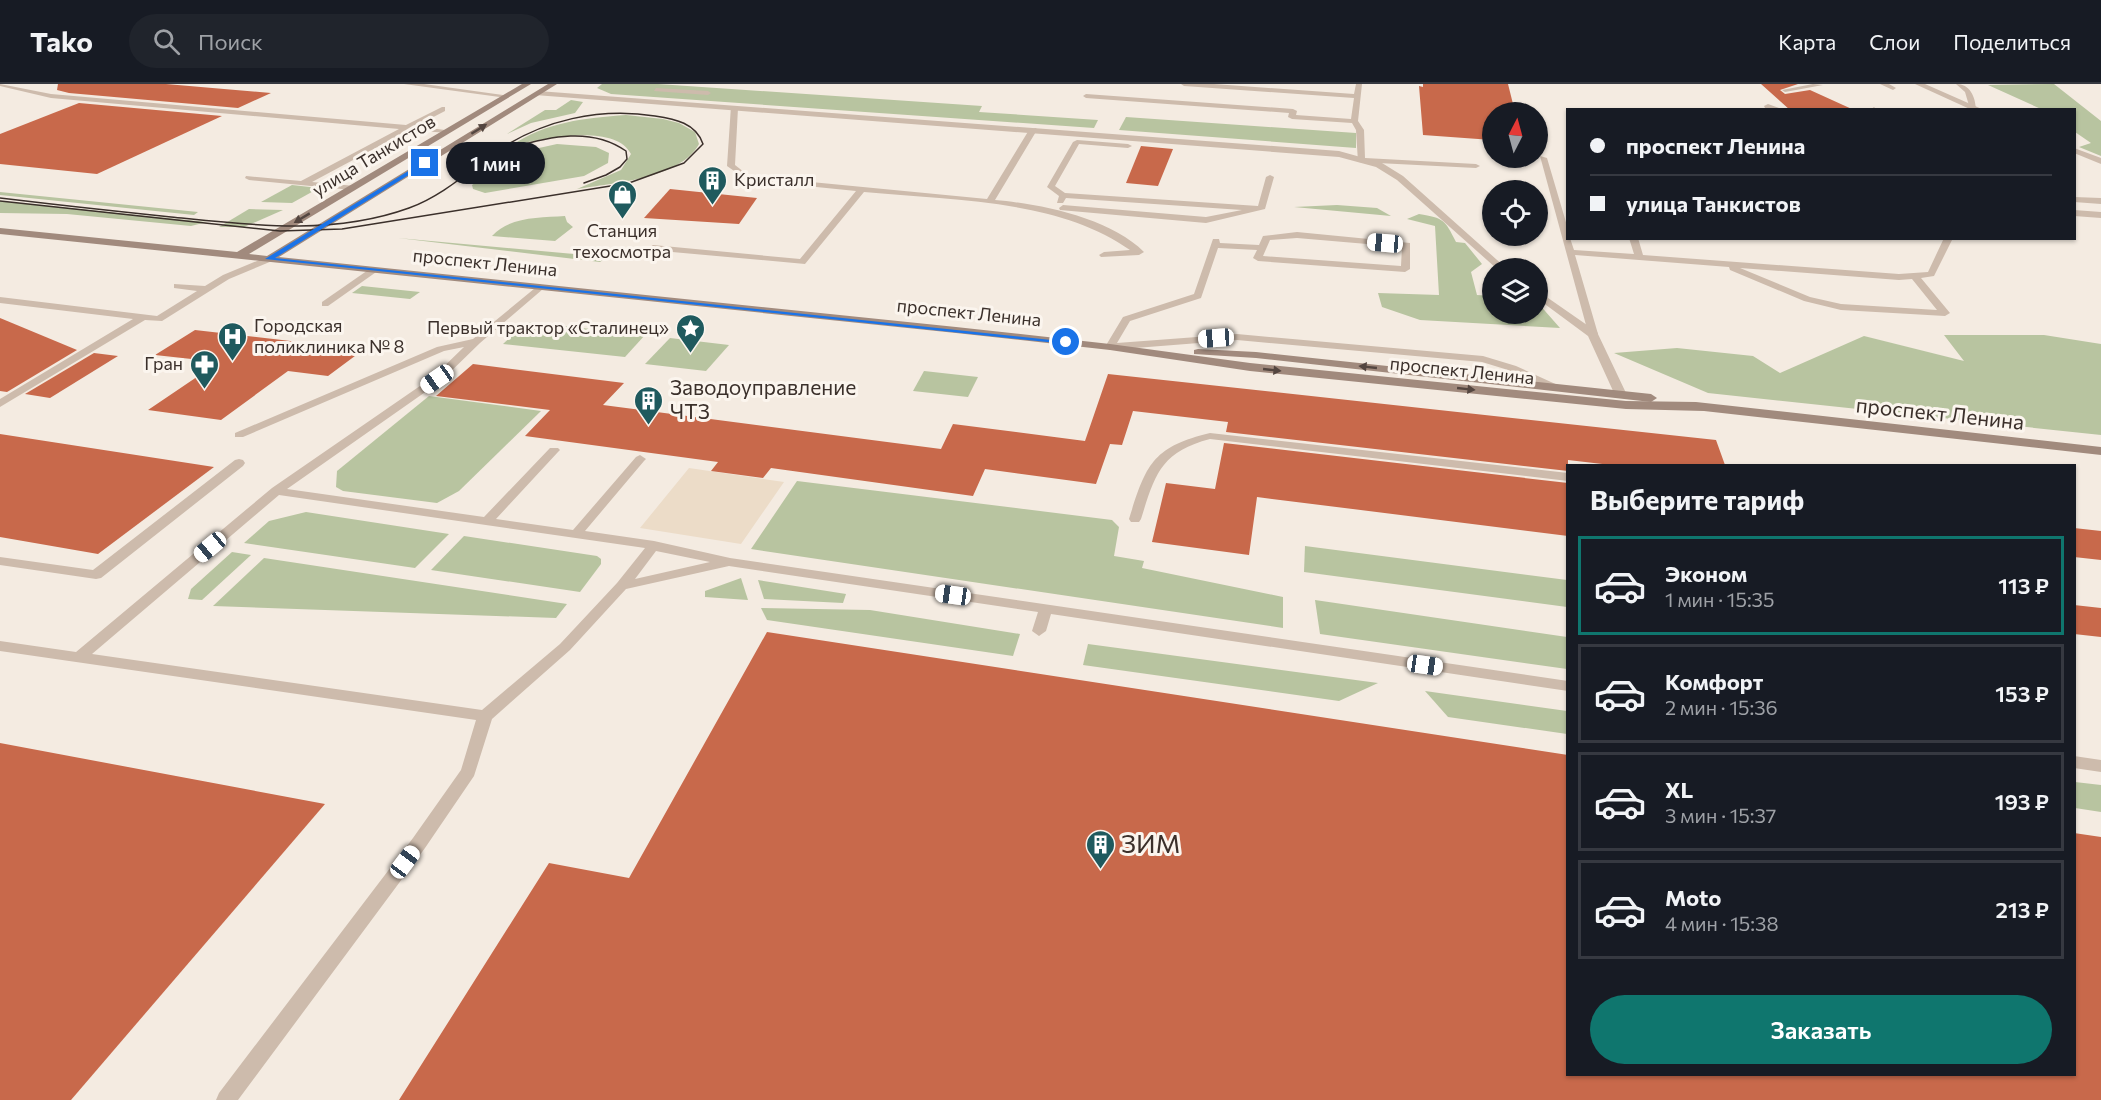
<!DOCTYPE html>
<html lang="ru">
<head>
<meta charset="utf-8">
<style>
	:root { --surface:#171b24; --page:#20242c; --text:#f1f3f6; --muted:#9ea1a6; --line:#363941; --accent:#0f766e }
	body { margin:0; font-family:Commissioner,sans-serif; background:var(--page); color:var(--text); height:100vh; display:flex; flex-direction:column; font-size:22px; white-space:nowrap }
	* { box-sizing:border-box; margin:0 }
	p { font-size:20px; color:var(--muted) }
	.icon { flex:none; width:33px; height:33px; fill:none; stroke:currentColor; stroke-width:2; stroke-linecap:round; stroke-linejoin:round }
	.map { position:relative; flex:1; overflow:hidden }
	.side { position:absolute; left:1566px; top:380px; width:510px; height:612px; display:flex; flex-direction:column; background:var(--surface); border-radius:0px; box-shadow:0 2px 4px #0004 }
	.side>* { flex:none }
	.hud { position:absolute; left:1566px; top:24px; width:510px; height:132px; border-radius:0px; box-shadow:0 2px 4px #0004; display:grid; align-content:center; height:132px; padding:0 24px; background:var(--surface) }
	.needle { width:39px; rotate:6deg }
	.tools { position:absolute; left:1482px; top:18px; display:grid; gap:12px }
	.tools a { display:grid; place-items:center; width:66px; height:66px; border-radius:50%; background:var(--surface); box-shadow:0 2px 4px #0004; font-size:30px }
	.end { position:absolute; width:27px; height:27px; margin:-14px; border:8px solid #1a73e8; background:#fff; box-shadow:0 0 0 3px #fff }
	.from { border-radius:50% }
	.bubble { position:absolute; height:42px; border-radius:21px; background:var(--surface); box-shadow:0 2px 4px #0004; font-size:20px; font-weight:600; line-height:42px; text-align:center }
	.car { position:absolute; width:18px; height:36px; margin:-18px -9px; border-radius:8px; box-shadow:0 0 4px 2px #0007; background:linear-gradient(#fff 24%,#345 0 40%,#fff 0 76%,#345 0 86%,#fff 0) }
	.hud b { display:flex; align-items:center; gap:21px; height:57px; font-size:22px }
	.hud b+b { border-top:2px solid var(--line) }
	.hud i { width:15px; height:15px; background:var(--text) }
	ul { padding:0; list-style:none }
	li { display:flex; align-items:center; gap:18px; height:99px; margin:0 12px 9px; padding:0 12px; border:3px solid var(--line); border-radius:0px }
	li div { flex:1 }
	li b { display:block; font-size:22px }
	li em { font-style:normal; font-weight:600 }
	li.on { border-color:var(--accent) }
	li>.icon { width:54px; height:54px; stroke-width:1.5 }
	h2 { padding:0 24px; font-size:27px; line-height:72px }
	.action { display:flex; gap:12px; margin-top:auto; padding:12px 24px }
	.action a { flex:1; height:69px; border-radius:36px; background:var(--accent); color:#fff; font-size:24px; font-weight:600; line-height:69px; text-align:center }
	header { display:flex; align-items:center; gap:36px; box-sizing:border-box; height:84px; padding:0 30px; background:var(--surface); border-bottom:2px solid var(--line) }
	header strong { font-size:28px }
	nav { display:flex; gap:33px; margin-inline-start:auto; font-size:21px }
	.search { width:420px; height:54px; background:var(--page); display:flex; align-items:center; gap:15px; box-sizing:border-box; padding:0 21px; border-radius:33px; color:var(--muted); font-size:22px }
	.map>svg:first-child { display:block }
</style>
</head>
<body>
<header>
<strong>Tako</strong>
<div class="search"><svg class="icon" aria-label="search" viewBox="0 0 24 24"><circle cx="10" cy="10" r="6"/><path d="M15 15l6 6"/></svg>Поиск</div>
<nav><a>Карта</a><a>Слои</a><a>Поделиться</a></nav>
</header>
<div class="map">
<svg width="2101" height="1016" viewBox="0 0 2101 1016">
	<rect width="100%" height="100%" fill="#f4ebe1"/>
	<g fill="#b8c4a0">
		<polygon points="602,0 658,0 982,22 979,28 1098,36 1094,44 611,10 597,4"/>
		<polygon points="2054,0 2101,37 2101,72 2079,63 2091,59 2075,48 2074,26 2041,25 1988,1"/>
		<polygon points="571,16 583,18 575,29 531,39 507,50 545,26 556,26"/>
		<path d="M626 31 663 35 679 39 695 48 699 60C680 95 613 99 577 105L621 86 631 70C615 38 539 55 511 62 545 38 585 34 626 31Z"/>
		<polygon points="1126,33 1356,49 1356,64 1119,46"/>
		<polygon points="557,60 596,63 609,69 608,79 584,92 485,109 473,105 472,101 521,68"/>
		<polygon points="292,101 319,104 292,119 261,118"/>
		<polygon points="0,108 198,128 194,131 0,111"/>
		<polygon points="0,117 207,138 191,142 67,130 0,129"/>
		<polygon points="1337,121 1377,124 1391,132 1294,123"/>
		<polygon points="249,125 283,126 244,143 219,143"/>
		<path d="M1419 130C1444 134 1445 136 1456 158L1465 159 1482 180 1471 188 1477 211 1492 212V230H1538V219L1560 244 1420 236 1382 223 1378 209 1439 211 1435 142 1407 135Z"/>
		<path d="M565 132 567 138 573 143 555 157 492 152C511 132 539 134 565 132Z"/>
		<polygon points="398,154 607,173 600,178"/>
		<polygon points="362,202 420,208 410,215 352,209"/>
		<polygon points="527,238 645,251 625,273 503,260"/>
		<polygon points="1944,251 2044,251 2101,260 2101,351 1708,309 1614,269 1677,264 1753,272 1780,289 1864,252 1964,277"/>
		<polygon points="670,254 729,261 706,287 645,280"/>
		<polygon points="924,287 978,293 968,313 913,307"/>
		<polygon points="429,312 541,327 459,407 437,419 343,407 336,403 337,387"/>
		<polygon points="797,397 1112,436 1119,443 1114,472 1144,477 1142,484 1283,513 1283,544 751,465"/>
		<polygon points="306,428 449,450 415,484 244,459 269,437"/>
		<polygon points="464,452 597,472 601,475 601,480 580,508 431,486"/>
		<polygon points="1305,462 1567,496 1567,523 1304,488"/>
		<polygon points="232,468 251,471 202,516 188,515 191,505"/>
		<polygon points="264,474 567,520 556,534 213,522"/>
		<polygon points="741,494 748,516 705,513 705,507"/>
		<polygon points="758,496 846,510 843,519 764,515"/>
		<polygon points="1315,516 1567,553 1567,585 1320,550"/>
		<polygon points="761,524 870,526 1020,550 1013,572 767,536"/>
		<polygon points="1088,560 1378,599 1339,617 1083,581"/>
		<polygon points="1425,607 1567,627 1567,650 1448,633"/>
		<polygon points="2075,698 2101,701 2101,728 2075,724"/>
	</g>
	<polygon fill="#ecdcc8" points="689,384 770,396 784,398 741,460 640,444"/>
	<g fill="#c8694b">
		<polygon points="58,0 166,0 271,9 238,24 69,9 57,6"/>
		<polygon points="1423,0 1508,0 1515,28 1492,28 1492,56 1423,51 1419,2 1423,3"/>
		<polygon points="1761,0 1798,0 1780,6 1785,10 1810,6 1854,26 1790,26"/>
		<polygon points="79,19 222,32 97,90 0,80 0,50"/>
		<polygon points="1141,62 1173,65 1158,102 1126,99"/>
		<polygon points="670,105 757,114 739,140 644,134"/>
		<polygon points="0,234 77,266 7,308 0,307"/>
		<polygon points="195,246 282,256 363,266 328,292 288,287 221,336 148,326 219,278 155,271"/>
		<polygon points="94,269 118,272 50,314 25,310"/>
		<polygon points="473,280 624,299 603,321 941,365 953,340 1085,357 1108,290 1716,356 1725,381 1611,381 1568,376 1568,387 1226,348 1228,338 1133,327 1122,361 1110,360 1096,400 985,385 973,412 771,384 763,394 711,387 718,378 525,352 550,326 436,312"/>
		<polygon points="0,350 214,383 98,470 0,453"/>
		<polygon points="1224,359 1568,399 1568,452 1257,413 1249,471 1152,458 1166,399 1215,405"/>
		<polygon points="2074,444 2101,447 2101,476 2074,473"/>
		<polygon points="2074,521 2101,524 2101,553 2074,550"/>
		<polygon points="767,548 1568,671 1568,990 2074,990 2074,749 2101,753 2101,1016 399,1016 549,779 629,794"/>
		<polygon points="0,659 325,720 71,1016 0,1016"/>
	</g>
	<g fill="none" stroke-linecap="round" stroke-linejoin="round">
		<g fill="#cdbbac" fill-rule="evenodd">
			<polygon points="0,0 51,10 406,41 442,23 445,23 445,27 416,42 452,47 448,49 409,46 312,98 355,102 356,104 352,106 249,96 245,94 246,92 301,97 399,45 51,14 0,2"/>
			<polygon points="404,0 424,0 510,12 507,14"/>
			<polygon points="1181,0 1214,0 1354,10 1356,0 1362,0 1358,37 1364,46 1365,74 1476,80 1480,82 1476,84 1358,78 1356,46 1352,39 1292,35 1288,33 1289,29 1086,14 1083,12 1086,10 1293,25 1297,27 1296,31 1351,35 1354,14 1184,2"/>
			<polygon points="1813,0 1823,1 1785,8 1782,6"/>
			<polygon points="1880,0 1889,0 1896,4 1893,6"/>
			<path d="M1956 0C1970 0 1975 12 1976 25H1970L1965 8Z"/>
			<polygon points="656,4 708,7 711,9 708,11 654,7"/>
			<polygon points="1768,20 1779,24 1779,26 1765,24 1764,22"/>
			<path d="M731 22 738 24 735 81 749 92 987 115 1029 46 1036 44 1037 46 995 116C1041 120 1110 134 1144 168L1139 171 1101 173 1099 171 1104 168 1130 166C1059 115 949 116 864 108L805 180 650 166 649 164 653 161 800 175 856 107 747 96 727 82Z"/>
			<polygon points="1874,23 1877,26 1870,26"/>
			<polygon points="1077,56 1128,60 1132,62 1128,64 1079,60 1055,102 1065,109 1258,122 1266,93 1270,91 1274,93 1265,125 1206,139 1060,126 1059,124 1063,121 1206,133 1242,126 1066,114 1063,119 1057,119 1059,112 1047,103 1073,58"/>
			<path d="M1540 72 1547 74 1568 145V154H1570L1574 166 1634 170 1629 154H1638L1643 171 1899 190 1928 188 1944 154H1953L1934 192 1921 194 1950 229 1945 232 1841 226 1804 217 1730 186 1729 183 1575 171 1598 250 1593 253 1589 252ZM1740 184 1899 196 1912 195 1937 226 1841 220 1810 213Z"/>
			<polygon points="2074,113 2101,114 2101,120 2074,118"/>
			<polygon points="2074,126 2101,128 2101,134 2074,132"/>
			<path d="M1297 148 1410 159V185L1405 188 1258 177 1253 174 1257 166 1218 164 1201 214 1130 237 1117 259 1237 250 1483 272 1516 282 1562 303 1561 305H1553L1508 286 1482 278 1237 256 1110 266 1105 263 1123 233 1194 210 1213 155H1219L1220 159 1259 161 1263 152ZM1297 154 1402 163 1401 182 1263 172 1270 156Z"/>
			<polygon points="269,172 274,175 272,177 229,195 162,237 145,236 0,323 0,315 133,235 0,219 0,213 157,232 197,207 174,204 174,200 205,202 223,191"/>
			<polygon points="371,184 379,186 328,222 322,222 322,218"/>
			<path d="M540 200 545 203 543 205 480 259 441 297 287 405 484 433 550 364H558L560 366 558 368 496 435 573 446 636 373 640 371 646 375 644 377 585 447 654 457 730 474 1568 597V607L1051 530 1046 547 1039 552 1032 547 1038 528 729 482 626 505 570 566 492 635 474 692 425 764 238 1016H216L219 1009 413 754 461 686 476 636 0 567V557L76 568 272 404 433 293 464 263 444 267 243 353H235V349L437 263 473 255ZM279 411 645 464 617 499 560 560 482 626 92 570ZM656 467 710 478 635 495Z"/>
			<path d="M1210 349 1568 389V397L1210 355C1161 368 1155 390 1141 435L1139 438H1131L1129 435C1146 381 1152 363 1210 349Z"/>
			<polygon points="239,375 243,376 245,379 243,382 101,494 96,495 0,481 0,473 93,486 235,376"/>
			<polygon points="2074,672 2101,676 2101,688 2074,684"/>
		</g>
		<g fill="#cdbbac" fill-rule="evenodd">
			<polygon points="1915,0 1925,0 1984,26 1972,26"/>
			<polygon points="538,7 1339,67 1382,79 1403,92 1506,184 1496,184 1397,96 1376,83 1339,73 535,11"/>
			<polygon points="2074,64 2101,74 2101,80 2074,69"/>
			<polygon points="1538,207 1597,248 1626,309 1624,312 1620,313 1614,309 1588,252 1538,215"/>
		</g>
		<g fill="#a18a7d" fill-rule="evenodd">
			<polygon points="522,0 531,0 249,170 267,172 548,0 557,0 279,173 956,243 1110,260 1250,279 1626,317 1696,318 2101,363 2101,371 1704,327 1626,325 1250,287 1110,266 956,249 0,150 0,144 237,168"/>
			<polygon points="1198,265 1256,268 1651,310 1657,314 1651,318 1256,274 1194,270 1194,266"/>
		</g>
		<g stroke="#3b302b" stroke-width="1.5">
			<path d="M512 64C550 52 592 43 626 67L627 75 620 83 606 91 584 99"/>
			<path d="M0 114C57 121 114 127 171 133 250 141 332 152 409 124 442 112 468 88 496 68 542 36 600 23 655 32 675 35 696 39 703 60L684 79 629 99 342 145 280 147 0 117"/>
		</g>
	</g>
	<defs><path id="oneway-solid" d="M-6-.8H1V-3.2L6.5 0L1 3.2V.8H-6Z" transform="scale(1.5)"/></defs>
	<g fill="#544640">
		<use href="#oneway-solid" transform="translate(479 45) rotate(-32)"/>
		<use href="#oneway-solid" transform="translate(302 134) rotate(149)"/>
		<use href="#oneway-solid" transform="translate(1368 283) rotate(-174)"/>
		<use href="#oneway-solid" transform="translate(1272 286) rotate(6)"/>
		<use href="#oneway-solid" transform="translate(1466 305) rotate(6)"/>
	</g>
	<polygon fill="#1a73e8" points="423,78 428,79 275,174 1070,258 1066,260 265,175"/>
	<defs>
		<symbol id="building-pin" viewBox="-11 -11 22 30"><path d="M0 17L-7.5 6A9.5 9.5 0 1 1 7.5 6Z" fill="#1f5a5e" stroke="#fbf5ee"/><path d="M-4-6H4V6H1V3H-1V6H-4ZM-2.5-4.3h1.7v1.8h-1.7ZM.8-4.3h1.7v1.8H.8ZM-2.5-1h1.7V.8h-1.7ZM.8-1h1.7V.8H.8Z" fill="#fff"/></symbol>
		<symbol id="shop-pin" viewBox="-11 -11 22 30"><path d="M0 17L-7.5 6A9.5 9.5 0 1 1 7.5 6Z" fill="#1f5a5e" stroke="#fbf5ee"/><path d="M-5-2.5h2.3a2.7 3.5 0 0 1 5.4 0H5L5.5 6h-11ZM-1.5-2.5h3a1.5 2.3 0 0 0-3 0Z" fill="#fff"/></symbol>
		<symbol id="sight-pin" viewBox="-11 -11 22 30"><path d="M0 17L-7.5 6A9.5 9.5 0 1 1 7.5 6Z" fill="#1f5a5e" stroke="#fbf5ee"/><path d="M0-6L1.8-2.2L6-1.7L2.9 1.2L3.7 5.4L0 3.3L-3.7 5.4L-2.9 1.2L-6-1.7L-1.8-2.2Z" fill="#fff"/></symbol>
		<symbol id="hospital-pin" viewBox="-11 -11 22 30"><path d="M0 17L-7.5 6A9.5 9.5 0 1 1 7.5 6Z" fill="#1f5a5e" stroke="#fbf5ee"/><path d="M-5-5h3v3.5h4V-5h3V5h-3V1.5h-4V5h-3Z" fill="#fff"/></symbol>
		<symbol id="pharmacy-pin" viewBox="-11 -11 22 30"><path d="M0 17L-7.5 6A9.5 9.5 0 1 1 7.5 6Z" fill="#1f5a5e" stroke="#fbf5ee"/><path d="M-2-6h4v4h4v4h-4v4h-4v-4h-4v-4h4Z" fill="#fff"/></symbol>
	</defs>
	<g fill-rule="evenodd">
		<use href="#building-pin" x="696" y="80" width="33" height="45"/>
		<use href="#shop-pin" x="606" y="94" width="33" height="45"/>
		<use href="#sight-pin" x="674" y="228" width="33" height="45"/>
		<use href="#hospital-pin" x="216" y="236" width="33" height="45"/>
		<use href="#pharmacy-pin" x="188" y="264" width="33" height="45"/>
		<use href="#building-pin" x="632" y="300" width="33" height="45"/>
		<use href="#building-pin" x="1084" y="744" width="33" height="45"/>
	</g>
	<g text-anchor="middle" stroke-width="6" stroke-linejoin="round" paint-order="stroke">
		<g font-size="18" fill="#3b302b" stroke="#fbf5ee">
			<text transform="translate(374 72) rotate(-31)" y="6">улица Танкистов</text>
			<text transform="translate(485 179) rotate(6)" y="6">проспект Ленина</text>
			<text transform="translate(969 229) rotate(6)" y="6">проспект Ленина</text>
			<text transform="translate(1462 287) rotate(6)" y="6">проспект Ленина</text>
		</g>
		<g font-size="18" fill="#3b302b" stroke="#fbf5ee" text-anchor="start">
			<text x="734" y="102">Кристалл</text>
			<text x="622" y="153" text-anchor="middle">Станция<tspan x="622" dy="21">техосмотра</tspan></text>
			<text x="254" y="248">Городская<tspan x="254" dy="21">поликлиника № 8</tspan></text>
			<text x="669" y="250" text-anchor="end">Первый трактор «Сталинец»</text>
			<text x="183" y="286" text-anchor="end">Гран</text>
		</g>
		<g font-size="21" fill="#3b302b" stroke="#fbf5ee" text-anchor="start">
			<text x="670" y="311">Заводоуправление<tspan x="670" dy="24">ЧТЗ</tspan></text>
		</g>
		<g font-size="21" fill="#3b302b" stroke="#fbf5ee">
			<text transform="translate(1940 330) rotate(6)" y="7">проспект Ленина</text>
		</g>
		<g font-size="26" fill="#3b302b" stroke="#fbf5ee" text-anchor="start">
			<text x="1121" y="769">ЗИМ</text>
		</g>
	</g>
</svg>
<div class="tools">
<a><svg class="needle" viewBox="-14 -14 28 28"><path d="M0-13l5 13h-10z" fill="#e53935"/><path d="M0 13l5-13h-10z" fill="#9ea1a6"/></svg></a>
<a><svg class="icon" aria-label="locate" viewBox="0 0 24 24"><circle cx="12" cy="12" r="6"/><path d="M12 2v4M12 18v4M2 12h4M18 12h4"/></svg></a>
<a><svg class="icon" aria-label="layers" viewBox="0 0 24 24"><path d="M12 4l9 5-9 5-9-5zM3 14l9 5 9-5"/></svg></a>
</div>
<i class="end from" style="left:1066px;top:258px"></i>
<i class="end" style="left:425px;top:79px"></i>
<div class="bubble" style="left:446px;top:58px;width:99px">1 мин</div>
<i class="car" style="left:1385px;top:159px;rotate:275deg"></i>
<i class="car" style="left:1216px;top:254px;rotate:266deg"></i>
<i class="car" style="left:437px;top:295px;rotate:235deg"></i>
<i class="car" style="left:210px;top:463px;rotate:230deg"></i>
<i class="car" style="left:953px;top:511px;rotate:278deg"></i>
<i class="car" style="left:1425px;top:581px;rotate:98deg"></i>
<i class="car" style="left:405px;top:778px;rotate:37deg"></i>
<div class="hud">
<b><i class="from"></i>проспект Ленина</b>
<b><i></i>улица Танкистов</b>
</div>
<section class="side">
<h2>Выберите тариф</h2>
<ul>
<li class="on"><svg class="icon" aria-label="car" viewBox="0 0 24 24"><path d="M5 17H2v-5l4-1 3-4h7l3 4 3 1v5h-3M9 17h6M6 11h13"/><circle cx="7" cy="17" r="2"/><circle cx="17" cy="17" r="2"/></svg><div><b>Эконом</b><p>1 мин · 15:35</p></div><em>113 ₽</em></li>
<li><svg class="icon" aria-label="car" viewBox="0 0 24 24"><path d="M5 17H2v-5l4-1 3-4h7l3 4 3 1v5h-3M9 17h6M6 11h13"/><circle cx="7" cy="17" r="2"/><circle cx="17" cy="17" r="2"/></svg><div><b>Комфорт</b><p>2 мин · 15:36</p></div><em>153 ₽</em></li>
<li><svg class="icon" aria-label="car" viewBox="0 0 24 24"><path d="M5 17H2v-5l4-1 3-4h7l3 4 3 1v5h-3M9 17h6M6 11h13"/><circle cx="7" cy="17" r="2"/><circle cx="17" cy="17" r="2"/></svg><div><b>XL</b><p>3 мин · 15:37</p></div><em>193 ₽</em></li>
<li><svg class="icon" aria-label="car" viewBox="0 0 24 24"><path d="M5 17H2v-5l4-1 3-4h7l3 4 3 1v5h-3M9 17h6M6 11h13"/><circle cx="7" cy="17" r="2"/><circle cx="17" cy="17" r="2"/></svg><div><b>Moto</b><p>4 мин · 15:38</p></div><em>213 ₽</em></li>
</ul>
<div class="action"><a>Заказать</a></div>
</section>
</div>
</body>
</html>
